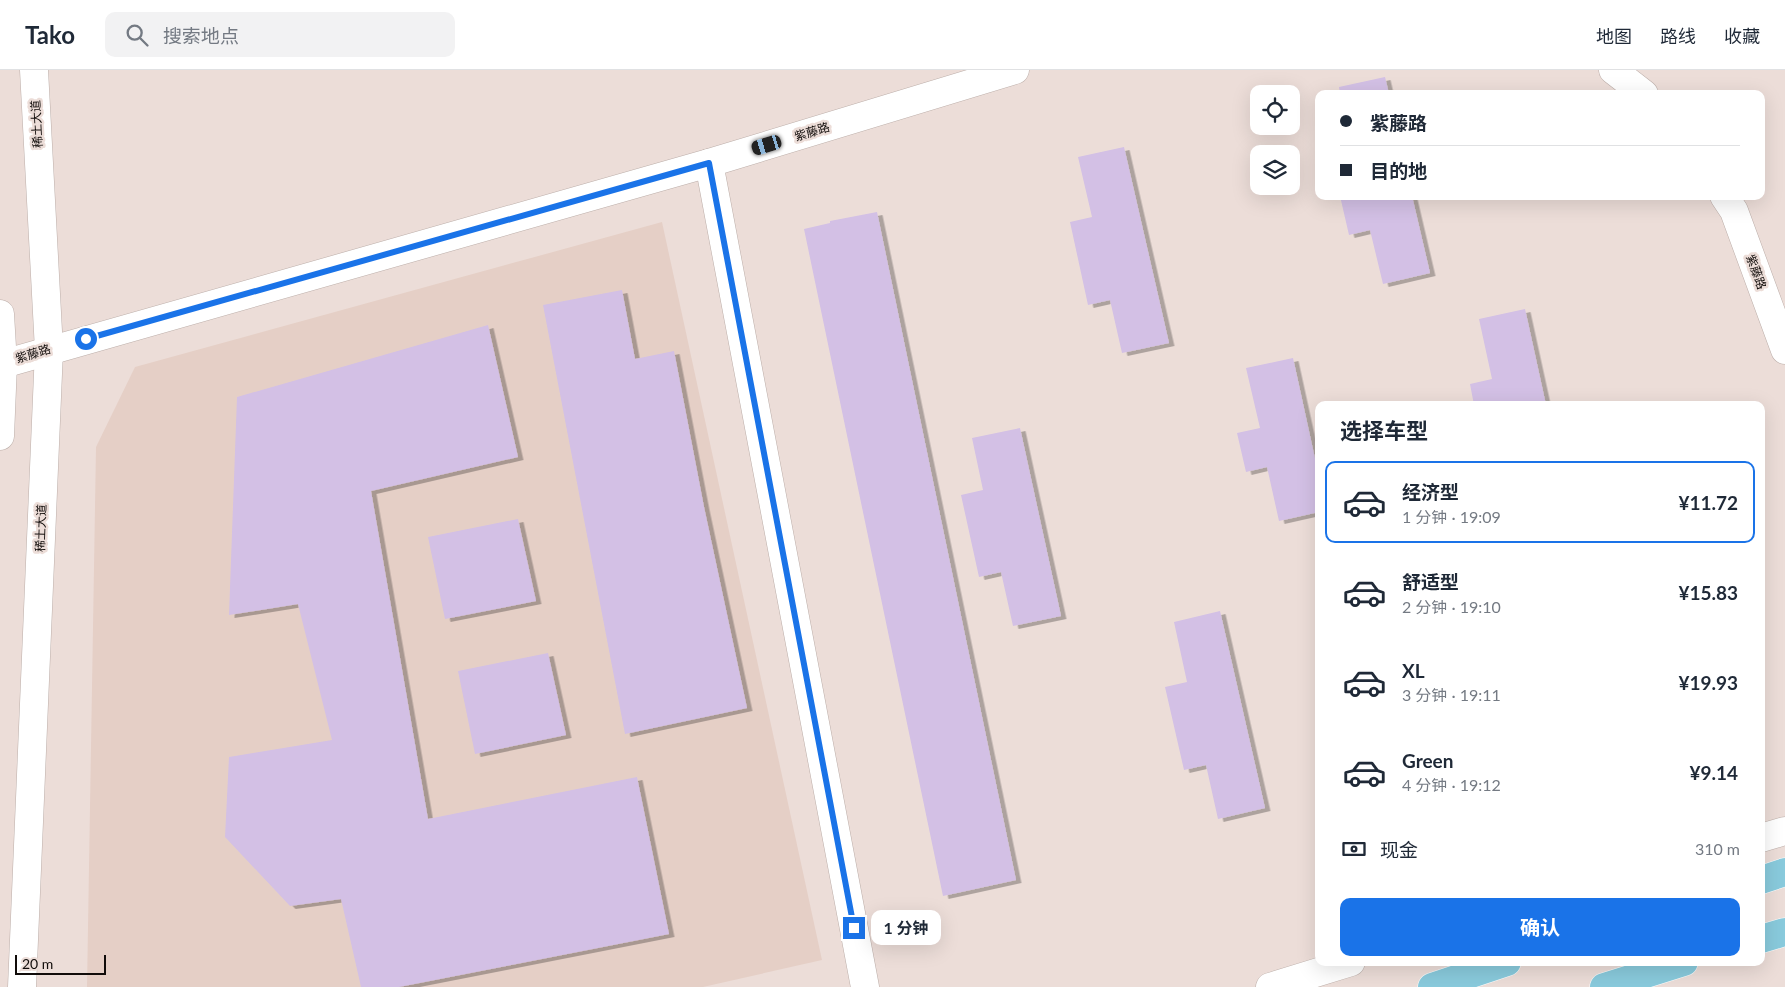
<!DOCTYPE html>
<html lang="zh">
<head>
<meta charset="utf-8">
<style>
	:root { --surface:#fff; --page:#f2f2f3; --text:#1f2937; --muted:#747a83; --line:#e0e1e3; --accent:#1a73e8 }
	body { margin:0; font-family:Lato,"Noto Sans SC",sans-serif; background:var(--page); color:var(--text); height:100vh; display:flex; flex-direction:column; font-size:19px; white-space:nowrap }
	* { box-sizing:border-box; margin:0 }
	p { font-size:16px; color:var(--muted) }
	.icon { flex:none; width:28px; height:28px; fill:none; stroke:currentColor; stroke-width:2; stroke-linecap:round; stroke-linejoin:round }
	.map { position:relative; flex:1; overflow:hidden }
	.sheet { position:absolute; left:1315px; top:331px; width:450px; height:565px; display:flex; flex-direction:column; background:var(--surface); border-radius:10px; box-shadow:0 5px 20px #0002 }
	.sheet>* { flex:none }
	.hud { position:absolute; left:1315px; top:20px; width:450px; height:110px; border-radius:10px; box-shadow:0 5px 20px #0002; display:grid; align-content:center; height:110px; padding:0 25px; background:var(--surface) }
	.fabs { position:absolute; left:1250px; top:15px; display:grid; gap:10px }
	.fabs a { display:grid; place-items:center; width:50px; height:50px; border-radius:10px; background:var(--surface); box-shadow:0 5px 20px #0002; font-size:25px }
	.scale { position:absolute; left:15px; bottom:12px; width:91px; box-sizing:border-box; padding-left:5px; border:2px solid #110c0a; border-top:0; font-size:14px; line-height:18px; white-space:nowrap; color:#110c0a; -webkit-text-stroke:4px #ecddd8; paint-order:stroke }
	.end { position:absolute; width:22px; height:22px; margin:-11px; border:6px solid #1a73e8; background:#fff; box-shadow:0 0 0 2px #fff }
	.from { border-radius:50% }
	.bubble { position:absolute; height:35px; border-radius:10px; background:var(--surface); box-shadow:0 5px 20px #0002; font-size:16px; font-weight:700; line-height:35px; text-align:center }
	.car { position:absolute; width:15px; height:30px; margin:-15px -8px; border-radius:6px; box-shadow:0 0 4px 1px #0007; background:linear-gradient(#222 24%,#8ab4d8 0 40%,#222 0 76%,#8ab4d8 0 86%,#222 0) }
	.hud b { display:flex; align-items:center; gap:18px; height:48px; font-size:19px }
	.hud b+b { border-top:1px solid var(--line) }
	.hud i { width:12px; height:12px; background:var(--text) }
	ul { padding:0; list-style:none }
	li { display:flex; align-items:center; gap:15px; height:82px; margin:0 10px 8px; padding:0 15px; border:2px solid transparent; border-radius:10px }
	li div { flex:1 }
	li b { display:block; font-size:19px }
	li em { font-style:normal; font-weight:700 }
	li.selected { border-color:var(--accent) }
	li>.icon { width:45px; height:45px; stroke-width:1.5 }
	h2 { padding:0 25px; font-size:22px; line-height:60px }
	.pay { display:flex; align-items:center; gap:12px; height:55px; padding:0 25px; font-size:19px }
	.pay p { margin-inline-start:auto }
	.button { display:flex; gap:10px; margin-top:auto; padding:10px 25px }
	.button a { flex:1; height:58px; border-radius:10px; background:var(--accent); color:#fff; font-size:20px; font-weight:700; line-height:58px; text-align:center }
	header { display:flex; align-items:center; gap:30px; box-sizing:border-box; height:70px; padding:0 25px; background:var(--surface); border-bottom:1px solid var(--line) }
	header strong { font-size:24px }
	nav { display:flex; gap:28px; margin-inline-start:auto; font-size:18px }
	.search { width:350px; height:45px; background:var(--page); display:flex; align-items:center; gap:12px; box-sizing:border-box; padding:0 18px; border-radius:10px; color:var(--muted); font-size:19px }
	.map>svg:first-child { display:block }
</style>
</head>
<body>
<header>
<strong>Tako</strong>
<div class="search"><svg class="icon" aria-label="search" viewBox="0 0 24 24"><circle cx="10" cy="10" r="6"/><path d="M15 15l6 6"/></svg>搜索地点</div>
<nav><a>地图</a><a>路线</a><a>收藏</a></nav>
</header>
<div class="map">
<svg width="1785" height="917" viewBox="0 0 1785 917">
	<defs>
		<filter id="shadow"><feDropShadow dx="5.5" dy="3" stdDeviation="0" flood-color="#0004"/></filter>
	</defs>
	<rect width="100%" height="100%" fill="#ecddd8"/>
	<polygon fill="#e5cfc6" points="662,152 822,890 703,917 87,917 96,377 135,297"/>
	<g fill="#d3c0e5" filter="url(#shadow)">
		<polygon points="1385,7 1389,24 1340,24 1339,17"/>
		<polygon points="1124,77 1169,273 1122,283 1110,230 1088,235 1070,152 1092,147 1078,87"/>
		<polygon points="1340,126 1412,126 1430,203 1383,214 1370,160 1349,165"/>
		<polygon points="877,142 1016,810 943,826 804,159 830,153 830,151"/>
		<polygon points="622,220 635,289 674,281 704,437 747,638 625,664 543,235"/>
		<polygon points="1525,239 1546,335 1474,335 1470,314 1492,309 1479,249"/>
		<polygon points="488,255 518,387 371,421 428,749 637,707 669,864 399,917 361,917 341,829 290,836 225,767 229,687 332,670 298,534 229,545 237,327"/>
		<polygon points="1293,288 1319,407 1319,442 1279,451 1267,397 1246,402 1237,363 1260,358 1246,298"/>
		<polygon points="1020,358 1061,546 1013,556 1001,502 979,507 961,425 983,420 972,368"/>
		<polygon points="518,449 536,531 445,549 428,467"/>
		<polygon points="1220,541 1265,738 1218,749 1206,695 1184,700 1165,617 1187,612 1174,552"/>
		<polygon points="548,583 566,665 475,684 458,601"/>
	</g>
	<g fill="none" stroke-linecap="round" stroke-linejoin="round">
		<defs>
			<g id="tertiary">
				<polyline points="1613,0 1644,24"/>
				<polyline points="709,93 865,917"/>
				<polyline points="1724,126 1734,141 1785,280"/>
				<polyline points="3,294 709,93 1015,0"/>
				<polyline points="1761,768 1785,761"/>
				<polyline points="1270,917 1351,892"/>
			</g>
			<g id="secondary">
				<polyline points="0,244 3,294 0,366"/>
				<polyline points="22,917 49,280 34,0"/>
			</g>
			<g id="primary">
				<polyline points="1761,810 1785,802"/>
				<polyline points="1761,869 1785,862"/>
				<polyline points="1432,917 1507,892"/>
				<polyline points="1604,917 1684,892"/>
			</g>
		</defs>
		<use href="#tertiary" stroke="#bcaea9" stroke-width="29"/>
		<use href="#secondary" stroke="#bcaea9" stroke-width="29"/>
		<use href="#primary" stroke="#fff" stroke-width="29"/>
		<use href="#tertiary" stroke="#fff" stroke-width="28"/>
		<use href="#secondary" stroke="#fff" stroke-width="28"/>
		<use href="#primary" stroke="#89cadc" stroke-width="28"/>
	</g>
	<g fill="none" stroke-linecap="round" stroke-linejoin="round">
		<polyline stroke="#1a73e8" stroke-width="6" points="86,269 709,93 854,858"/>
	</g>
	<g text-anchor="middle" stroke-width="5" stroke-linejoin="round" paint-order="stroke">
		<g font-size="12" fill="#110c0a" stroke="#ecddd8">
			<text transform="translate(37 54) rotate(-93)" y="4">稀土大道</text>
			<text transform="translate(812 62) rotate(-17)" y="4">紫藤路</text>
			<text transform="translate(1756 202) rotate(70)" y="4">紫藤路</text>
			<text transform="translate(33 284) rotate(-17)" y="4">紫藤路</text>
			<text transform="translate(41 458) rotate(-88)" y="4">稀土大道</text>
		</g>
	</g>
</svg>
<div class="fabs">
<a><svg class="icon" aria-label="locate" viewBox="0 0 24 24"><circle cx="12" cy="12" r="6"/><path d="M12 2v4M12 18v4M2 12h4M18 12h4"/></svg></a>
<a><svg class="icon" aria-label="layers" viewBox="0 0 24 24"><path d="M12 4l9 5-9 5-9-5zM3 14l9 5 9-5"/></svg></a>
</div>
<div class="scale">20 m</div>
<i class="end from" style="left:86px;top:269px"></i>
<i class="end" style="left:854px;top:858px"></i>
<div class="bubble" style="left:871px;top:840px;width:70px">1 分钟</div>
<i class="car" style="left:767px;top:75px;rotate:253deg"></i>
<div class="hud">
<b><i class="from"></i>紫藤路</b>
<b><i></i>目的地</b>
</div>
<section class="sheet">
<h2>选择车型</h2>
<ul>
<li class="selected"><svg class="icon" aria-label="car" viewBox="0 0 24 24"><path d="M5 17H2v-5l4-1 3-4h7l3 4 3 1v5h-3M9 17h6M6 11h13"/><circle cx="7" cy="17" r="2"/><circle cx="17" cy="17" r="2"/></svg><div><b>经济型</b><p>1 分钟 · 19:09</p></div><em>¥11.72</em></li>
<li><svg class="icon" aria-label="car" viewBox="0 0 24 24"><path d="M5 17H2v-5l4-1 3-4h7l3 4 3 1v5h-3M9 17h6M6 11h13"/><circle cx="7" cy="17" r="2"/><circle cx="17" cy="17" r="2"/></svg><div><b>舒适型</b><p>2 分钟 · 19:10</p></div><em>¥15.83</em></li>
<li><svg class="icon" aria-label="car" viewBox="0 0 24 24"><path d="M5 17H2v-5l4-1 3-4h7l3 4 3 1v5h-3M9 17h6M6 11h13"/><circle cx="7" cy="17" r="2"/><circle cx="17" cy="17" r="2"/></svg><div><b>XL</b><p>3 分钟 · 19:11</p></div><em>¥19.93</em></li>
<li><svg class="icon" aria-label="car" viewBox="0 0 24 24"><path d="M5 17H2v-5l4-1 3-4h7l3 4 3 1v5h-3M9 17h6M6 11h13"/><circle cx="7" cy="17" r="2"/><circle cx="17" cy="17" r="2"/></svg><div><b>Green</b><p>4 分钟 · 19:12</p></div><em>¥9.14</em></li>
</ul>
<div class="pay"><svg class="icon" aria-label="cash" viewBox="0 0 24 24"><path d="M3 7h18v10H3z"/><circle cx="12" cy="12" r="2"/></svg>现金<p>310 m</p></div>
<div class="button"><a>确认</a></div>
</section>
</div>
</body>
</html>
